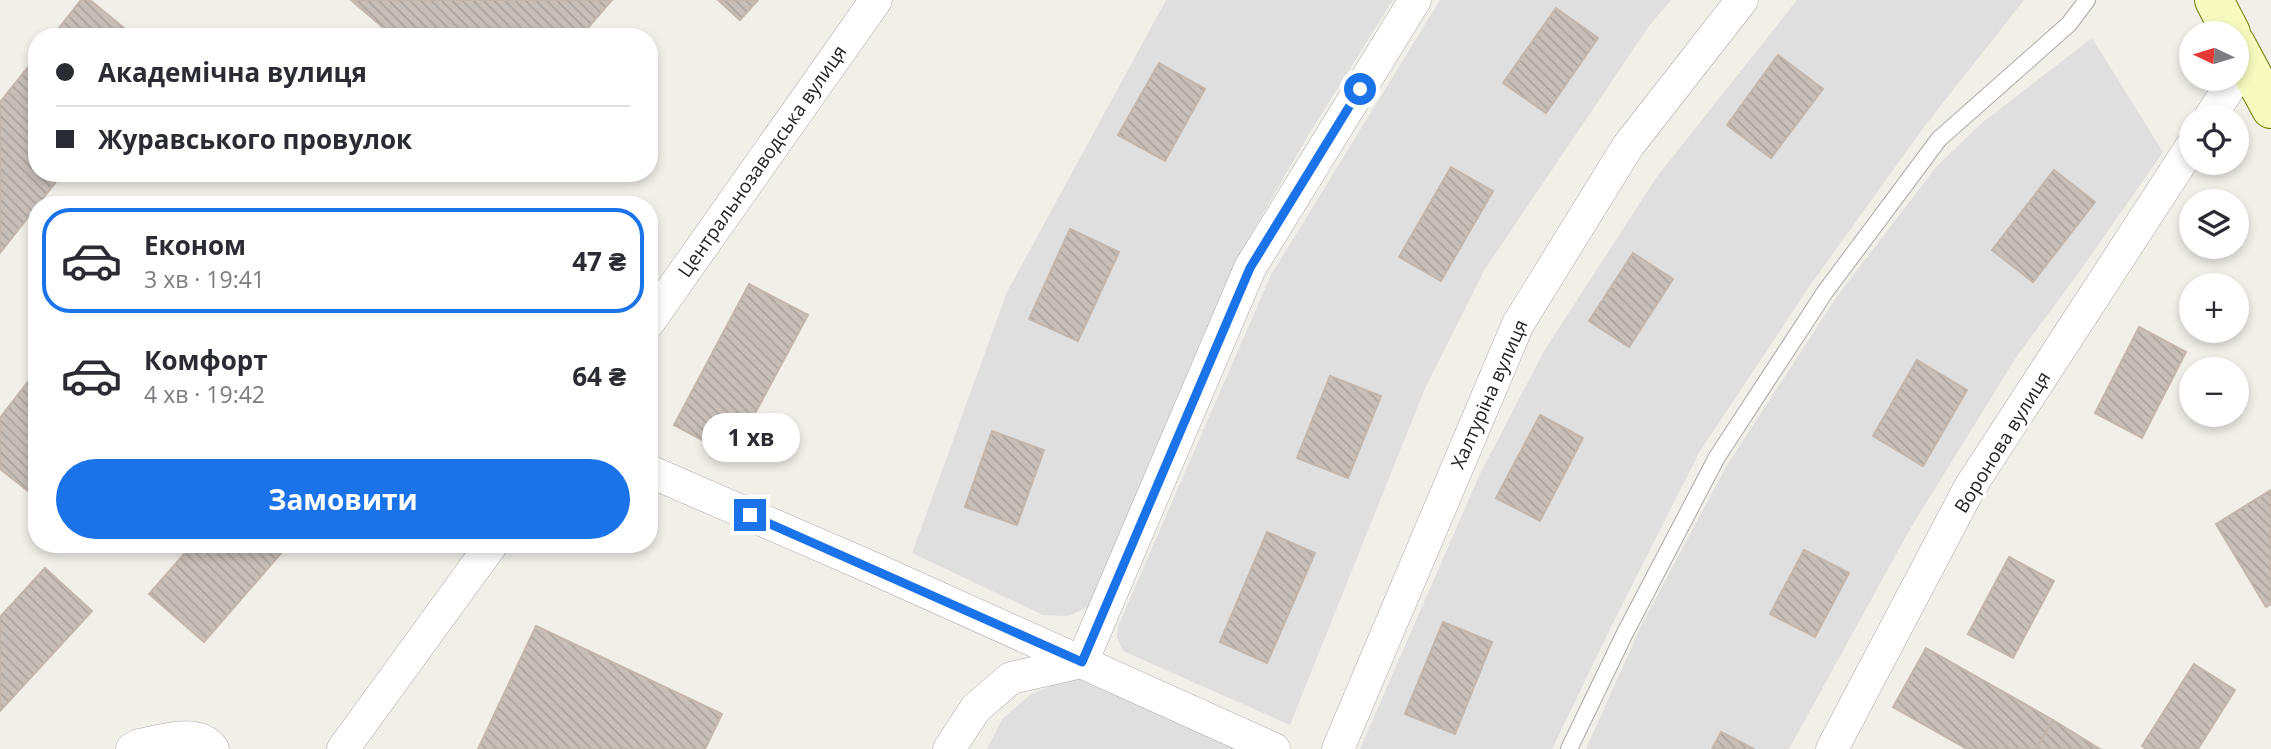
<!DOCTYPE html>
<html lang="uk">
<head>
<meta charset="utf-8">
<style>
	:root { --surface:#fff; --page:#f2f2f3; --text:#2b2b33; --muted:#7c7c81; --line:#e1e1e2; --accent:#1a73e8 }
	body { margin:0; font-family:"Open Sans",sans-serif; background:var(--page); color:var(--text); height:100vh; display:flex; flex-direction:column; font-size:26px; white-space:nowrap }
	* { box-sizing:border-box; margin:0 }
	p { font-size:23px; color:var(--muted) }
	.icon { flex:none; width:38px; height:38px; fill:none; stroke:currentColor; stroke-width:2; stroke-linecap:round; stroke-linejoin:round }
	.map { position:relative; flex:1; overflow:hidden }
	.drawer { position:absolute; left:28px; top:196px; width:630px; height:357px; display:flex; flex-direction:column; background:var(--surface); border-radius:28px; box-shadow:0 4px 10px #0003 }
	.drawer>* { flex:none }
	.hud { position:absolute; left:28px; top:28px; width:630px; height:154px; border-radius:28px; box-shadow:0 4px 10px #0003; display:grid; align-content:center; height:154px; padding:0 28px; background:var(--surface) }
	.needle { width:46px; rotate:274deg }
	.buttons { position:absolute; left:2179px; top:21px; display:grid; gap:14px }
	.buttons a { display:grid; place-items:center; width:70px; height:70px; border-radius:50%; background:var(--surface); box-shadow:0 4px 10px #0003; font-size:35px }
	.end { position:absolute; width:32px; height:32px; margin:-16px; border:9px solid #1a73e8; background:#fff; box-shadow:0 0 0 4px #fff }
	.from { border-radius:50% }
	.bubble { position:absolute; height:49px; border-radius:24px; background:var(--surface); box-shadow:0 4px 10px #0003; font-size:23px; font-weight:700; line-height:49px; text-align:center }
	.hud b { display:flex; align-items:center; gap:24px; height:66px; font-size:26px }
	.hud b+b { border-top:2px solid var(--line) }
	.hud i { width:18px; height:18px; background:var(--text) }
	ul { padding:12px 0 0; list-style:none }
	li { display:flex; align-items:center; gap:21px; height:105px; margin:0 14px 10px; padding:0 14px; border:4px solid transparent; border-radius:28px }
	li div { flex:1 }
	li b { display:block; font-size:26px }
	li em { font-style:normal; font-weight:700 }
	li.active { border-color:var(--accent) }
	li>.icon { width:63px; height:63px; stroke-width:1.5 }
	.button { display:flex; gap:14px; margin-top:auto; padding:14px 28px }
	.button a { flex:1; height:80px; border-radius:42px; background:var(--accent); color:#fff; font-size:28px; font-weight:700; line-height:80px; text-align:center }
	.map>svg:first-child { display:block }
</style>
</head>
<body>
<div class="map">
<svg width="2271" height="749" viewBox="0 0 2271 749">
	<defs>
		<pattern id="building-back-hatch" width="6" height="6" patternUnits="userSpaceOnUse" patternTransform="scale(1.75)"><rect width="6" height="6" fill="#c7bfb8"/><path d="M-1 5l2 2M0 0l6 6M5-1l2 2" fill="none" stroke="#aba49e"/></pattern>
	</defs>
	<rect width="100%" height="100%" fill="#f2efe9"/>
	<g fill="#e0dfdf">
		<polygon points="1166,0 1393,0 1309,134 1239,255 1105,579 1088,607 1068,616 1043,615 912,553 1007,292"/>
		<polygon points="1440,0 1671,0 1649,26 1485,269 1426,386 1290,725 1123,651 1117,637 1118,626 1271,275"/>
		<polygon points="1797,0 2024,0 1924,127 1811,284 1700,451 1610,629 1552,749 1360,749 1479,476 1544,351 1656,178"/>
		<polygon points="2092,38 2163,152 2080,271 2017,356 1910,529 1789,749 1586,749 1642,624 1727,465 1838,295 1937,166 1983,122"/>
		<polygon points="1079,673 1256,749 987,749 1002,719 1030,695"/>
	</g>
	<g fill="url(#building-back-hatch)" stroke="#c4b6ab" stroke-width="2">
		<polygon points="81,0 90,0 135,37 52,37"/>
		<polygon points="351,0 612,0 580,37 394,37"/>
		<polygon points="718,0 758,0 740,20"/>
		<polygon points="1556,8 1598,38 1546,113 1503,83"/>
		<polygon points="1778,55 1823,89 1771,158 1727,125"/>
		<polygon points="37,56 37,173 63,173 0,253 0,102"/>
		<polygon points="1159,63 1205,89 1165,161 1118,135"/>
		<polygon points="1451,167 1493,191 1441,281 1399,257"/>
		<polygon points="2054,170 2095,202 2033,282 1992,250"/>
		<polygon points="1070,229 1119,252 1078,341 1029,319"/>
		<polygon points="1633,253 1673,279 1629,347 1589,321"/>
		<polygon points="749,284 808,315 732,456 674,425"/>
		<polygon points="2139,327 2186,352 2142,438 2095,413"/>
		<polygon points="1917,360 1967,390 1923,466 1873,436"/>
		<polygon points="37,370 37,487 32,494 0,469 0,418"/>
		<polygon points="1330,376 1381,396 1348,478 1297,458"/>
		<polygon points="1540,415 1583,438 1540,521 1496,498"/>
		<polygon points="992,431 1044,450 1017,525 965,507"/>
		<polygon points="2271,490 2271,604 2266,607 2216,524"/>
		<polygon points="1267,532 1315,553 1267,663 1220,642"/>
		<polygon points="193,544 289,544 204,642 149,594"/>
		<polygon points="1804,550 1849,573 1815,637 1770,614"/>
		<polygon points="2009,557 2054,581 2013,658 1968,634"/>
		<polygon points="45,568 92,611 0,711 0,617"/>
		<polygon points="1443,622 1492,642 1455,734 1405,714"/>
		<polygon points="536,626 722,714 705,749 478,749"/>
		<polygon points="1926,648 2053,720 2036,749 1967,749 1893,707"/>
		<polygon points="2194,664 2235,690 2198,749 2146,749 2142,746"/>
		<polygon points="2053,720 2100,749 2036,749"/>
		<polygon points="1721,732 1754,749 1712,749"/>
	</g>
	<g fill="none" stroke-linecap="round" stroke-linejoin="round">
		<defs>
			<polyline id="lane" points="1569,749 1625,633 1717,457 1825,292 1939,139 2069,24 2087,0"/>
			<g id="street">
				<polyline points="2210,117 2235,79"/>
				<polyline points="649,322 876,0"/>
				<polyline points="649,471 877,570 1274,749"/>
				<path d="M132 749 139 745C161 741 198 728 213 749"/>
				<polyline points="343,749 492,544"/>
				<polyline points="949,749 976,708 1011,678 1082,662 1250,268 1415,0"/>
				<polyline points="1338,749 1518,324 1628,146 1742,0"/>
				<polyline points="1832,749 1970,487 2191,147"/>
			</g>
			<g id="secondary">
				<polyline points="2214,0 2231,33"/>
				<polyline points="2236,44 2271,109"/>
			</g>
		</defs>
		<use href="#lane" stroke="#a9a9a9" stroke-width="18"/>
		<use href="#street" stroke="#a9a9a9" stroke-width="33"/>
		<use href="#secondary" stroke="#707d05" stroke-width="40"/>
		<use href="#lane" stroke="#fff" stroke-width="16"/>
		<use href="#street" stroke="#fff" stroke-width="32"/>
		<use href="#secondary" stroke="#f7fabf" stroke-width="38"/>
	</g>
	<g fill="none" stroke-linecap="round" stroke-linejoin="round">
		<polyline stroke="#1a73e8" stroke-width="9" points="750,515 1082,662 1250,268 1360,89"/>
	</g>
	<g text-anchor="middle" stroke-width="6" stroke-linejoin="round" paint-order="stroke">
		<g font-size="19" fill="#222" stroke="#fff">
			<text transform="translate(762 161) rotate(-55)" y="7">Центральнозаводська вулиця</text>
			<text transform="translate(1489 394) rotate(-66)" y="7">Халтуріна вулиця</text>
			<text transform="translate(2002 442) rotate(-58)" y="7">Воронова вулиця</text>
		</g>
	</g>
</svg>
<div class="buttons">
<a><svg class="needle" viewBox="-14 -14 28 28"><path d="M0-13l5 13h-10z" fill="#e53935"/><path d="M0 13l5-13h-10z" fill="#7c7c81"/></svg></a>
<a><svg class="icon" aria-label="locate" viewBox="0 0 24 24"><circle cx="12" cy="12" r="6"/><path d="M12 2v4M12 18v4M2 12h4M18 12h4"/></svg></a>
<a><svg class="icon" aria-label="layers" viewBox="0 0 24 24"><path d="M12 4l9 5-9 5-9-5zM3 14l9 5 9-5"/></svg></a>
<a>+</a>
<a>−</a>
</div>
<i class="end from" style="left:1360px;top:89px"></i>
<i class="end" style="left:750px;top:515px"></i>
<div class="bubble" style="left:702px;top:413px;width:98px">1 хв</div>
<div class="hud">
<b><i class="from"></i>Академічна вулиця</b>
<b><i></i>Журавського провулок</b>
</div>
<section class="drawer">
<ul>
<li class="active"><svg class="icon" aria-label="car" viewBox="0 0 24 24"><path d="M5 17H2v-5l4-1 3-4h7l3 4 3 1v5h-3M9 17h6M6 11h13"/><circle cx="7" cy="17" r="2"/><circle cx="17" cy="17" r="2"/></svg><div><b>Економ</b><p>3 хв · 19:41</p></div><em>47 ₴</em></li>
<li><svg class="icon" aria-label="car" viewBox="0 0 24 24"><path d="M5 17H2v-5l4-1 3-4h7l3 4 3 1v5h-3M9 17h6M6 11h13"/><circle cx="7" cy="17" r="2"/><circle cx="17" cy="17" r="2"/></svg><div><b>Комфорт</b><p>4 хв · 19:42</p></div><em>64 ₴</em></li>
</ul>
<div class="button"><a>Замовити</a></div>
</section>
</div>
</body>
</html>
